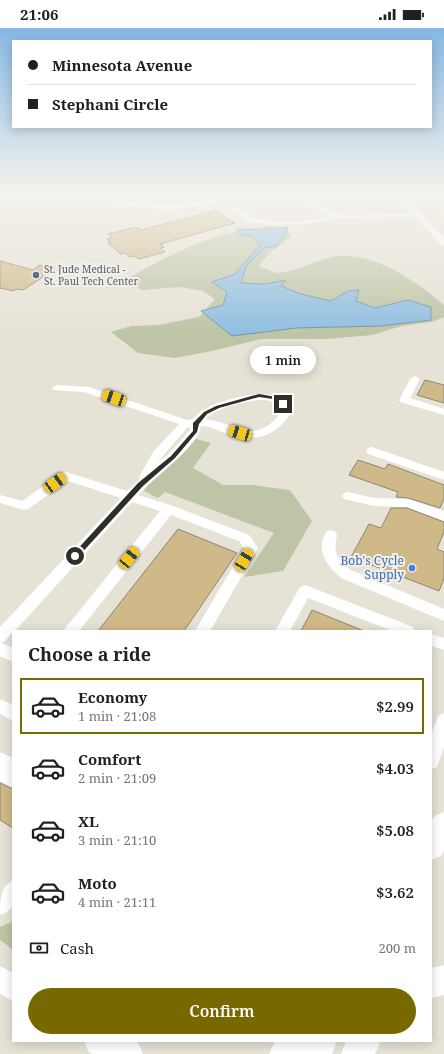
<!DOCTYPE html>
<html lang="en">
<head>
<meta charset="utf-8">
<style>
	:root { --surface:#fff; --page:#f6f6f6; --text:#202124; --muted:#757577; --line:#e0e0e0; --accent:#786800 }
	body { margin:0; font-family:"Noto Serif",serif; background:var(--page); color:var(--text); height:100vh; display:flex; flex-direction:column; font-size:15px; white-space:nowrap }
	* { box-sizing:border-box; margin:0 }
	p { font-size:13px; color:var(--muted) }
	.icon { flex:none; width:22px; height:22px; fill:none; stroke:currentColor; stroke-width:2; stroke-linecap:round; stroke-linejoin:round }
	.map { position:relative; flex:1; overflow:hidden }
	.side { position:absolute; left:12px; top:602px; width:420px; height:412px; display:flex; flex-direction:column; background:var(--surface); border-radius:0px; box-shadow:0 2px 10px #0003 }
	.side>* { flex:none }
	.guide { position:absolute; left:12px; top:12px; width:420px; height:88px; border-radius:0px; box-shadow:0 2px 10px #0003; display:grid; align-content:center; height:88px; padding:0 16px; background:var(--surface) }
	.end { position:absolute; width:18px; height:18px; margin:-9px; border:5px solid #302e2a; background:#fff; box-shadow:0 0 0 2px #fff }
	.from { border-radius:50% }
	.bubble { position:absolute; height:28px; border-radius:14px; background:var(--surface); box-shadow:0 2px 10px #0003; font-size:13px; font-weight:600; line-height:28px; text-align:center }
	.car { position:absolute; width:12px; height:24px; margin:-12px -6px; border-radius:5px; box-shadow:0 0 3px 1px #0007; background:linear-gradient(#f5c518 24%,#345 0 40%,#f5c518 0 76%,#345 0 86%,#f5c518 0) }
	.guide b { display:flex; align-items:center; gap:14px; height:38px; font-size:15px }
	.guide b+b { border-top:1px solid var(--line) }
	.guide i { width:10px; height:10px; background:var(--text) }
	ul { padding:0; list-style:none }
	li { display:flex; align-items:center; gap:12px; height:56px; margin:0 8px 6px; padding:0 8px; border:2px solid transparent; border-radius:0px }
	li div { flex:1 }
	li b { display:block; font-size:15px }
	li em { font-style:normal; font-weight:600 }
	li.current { border-color:var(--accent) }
	li>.icon { width:36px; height:36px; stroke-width:1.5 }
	h2 { padding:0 16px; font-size:18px; line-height:48px }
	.pay { display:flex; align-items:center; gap:10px; height:44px; padding:0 16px; font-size:15px }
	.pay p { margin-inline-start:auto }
	.action { display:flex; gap:8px; margin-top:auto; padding:8px 16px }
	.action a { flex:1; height:46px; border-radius:24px; background:var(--accent); color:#fff; font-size:16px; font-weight:600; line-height:46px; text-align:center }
	.status { display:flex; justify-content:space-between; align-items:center; height:28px; padding:0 20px; background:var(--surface); direction:ltr }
	.status svg { height:11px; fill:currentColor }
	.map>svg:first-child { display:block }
</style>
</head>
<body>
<div class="status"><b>21:06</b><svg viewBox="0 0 49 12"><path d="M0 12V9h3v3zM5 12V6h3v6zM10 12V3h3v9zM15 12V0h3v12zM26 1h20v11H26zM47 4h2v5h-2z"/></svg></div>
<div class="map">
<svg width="444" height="1026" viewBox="0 0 444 1026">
	<rect width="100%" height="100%" fill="#e7e2d6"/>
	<g fill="#bec5a6">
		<path d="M265 198 287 200 291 208C280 219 266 225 259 238 264 240 273 245 279 245 299 243 319 230 338 228 374 224 418 254 444 277V289L432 294 402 298 372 307 327 311H261L212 323 175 330 138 325 111 304 131 298 158 297 199 289 215 271 203 263 179 259 142 262 124 253C151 236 197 213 228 205 240 202 253 200 265 198Z"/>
		<polygon points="193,410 211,415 193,440 223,457 252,457 290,462 312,493 283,543 244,549 274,505 165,464 158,470 144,463 150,453"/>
		<polygon points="11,894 13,895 13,922 0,912 0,899"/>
	</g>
	<polygon fill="#91bfe1" stroke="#7494aa" points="288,199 286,206 276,218 264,220 246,238 241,255 265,256 286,252 281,258 301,266 331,273 348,263 359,262 356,273 375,280 408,272 431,279 431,292 381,298 296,300 232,308 201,283 223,277 227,264 212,254 235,246 260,217 253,209 239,206 237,201 261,202"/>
	<g fill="#d0b988" stroke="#8a857b">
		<polygon points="215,183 235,195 160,216 164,219 161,220 165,224 139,231 134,228 130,229 125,225 121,226 108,215 111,214 107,211 112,210 108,206 137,199 141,202"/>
		<polygon points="0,233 33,242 40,237 55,241 23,262 17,261 13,263 0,260"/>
		<polygon points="425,352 444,357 444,375 417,367"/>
		<polygon points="358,432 385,441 388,436 444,457 444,471 440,480 408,470 396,469 398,464 349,447"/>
		<polygon points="391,480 407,480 444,494 444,504 437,521 444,524 444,551 439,563 351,529 369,496 381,500"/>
		<polygon points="178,501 237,525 184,603 98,603"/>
		<polygon points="312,582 364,603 301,603"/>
		<polygon points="0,755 13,761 13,800 0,792"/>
	</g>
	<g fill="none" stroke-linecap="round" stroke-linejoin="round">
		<g fill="#fff" fill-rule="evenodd">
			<path d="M76 162H86L130 174 157 176H183L237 168 270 166 309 172 342 187 412 185 392 162H399L444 210V217H441L416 189 337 190 307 196 271 197 248 193 231 181 237 180C242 183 247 188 253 190 272 196 312 194 330 188 307 176 297 171 270 170 240 169 212 177 182 180 157 182 132 179 107 173 97 171 83 168 76 162Z"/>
			<polygon points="415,348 420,351 410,370 444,381 444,387 400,374 399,372 410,351"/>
			<path d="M57 357 89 359 187 392 193 391C197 388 200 383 205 381 221 372 264 360 280 370 286 373 289 379 292 384 273 412 253 414 222 404 215 401 209 398 201 398 199 418 152 451 138 467L173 478 249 507 258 520 210 603H195L244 520 239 513 171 487 79 603H63L160 483 132 474 15 603H13L5 613 1 615 13 620V634L0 628V599L121 470 68 453 28 481 24 482 0 475V467L22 473 62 445 66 444 127 463 140 451 139 449 153 424 179 396 84 364 53 362 52 360ZM258 372C269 371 275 374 282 384 253 419 239 396 205 391 218 379 241 375 258 372ZM189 398 190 402 169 426 158 435 162 429Z"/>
			<polygon points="372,419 444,444 444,452 368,426 366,423 368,420"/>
			<polygon points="348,464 374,470 408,471 444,483 444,493 407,479 374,478 344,471 342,468 344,465"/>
			<path d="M331 502 336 504 337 507C333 526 337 530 351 542L444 581V593L341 550C327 537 315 523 326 504Z"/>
			<polygon points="305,557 413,599 415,603 392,603 308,570 290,603 275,603 300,559"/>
			<polygon points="431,606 444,610 444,622 431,618"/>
			<polygon points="0,671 13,677 13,693 0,686"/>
			<polygon points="444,685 444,719 437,739 431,741 431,708 438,688"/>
			<polygon points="0,724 13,730 13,760 0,753"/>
			<path d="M13 852V878L7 884 0 887C0 872 0 859 13 852Z"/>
		</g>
		<polygon fill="#fff" fill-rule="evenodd" points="0,938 13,945 13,973 0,966"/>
		<g fill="#fff" fill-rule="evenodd">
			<polygon points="444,784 444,822 441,828 431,832 431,793 435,788"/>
			<polygon points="444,937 444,967 431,970 431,940"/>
			<polygon points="84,1013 135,1013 138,1015 143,1026 92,1026 89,1024"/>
			<polygon points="275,1013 337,1013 332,1026 269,1026"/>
			<polygon points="346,1013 381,1013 375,1026 341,1026"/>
		</g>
	</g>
	<linearGradient id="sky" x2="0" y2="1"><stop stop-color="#85b8e5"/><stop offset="0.53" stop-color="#f4f2ed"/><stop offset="1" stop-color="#f4f2ed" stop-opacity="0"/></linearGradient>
	<rect width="444" height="306" fill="url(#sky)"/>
	<polygon fill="#302e2a" points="259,366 276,369 286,376 281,377 273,371 259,369 219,380 207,386 199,396 197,404 175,430 143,458 78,529 73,529 73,526 138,455 171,428 193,403 193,395 204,384 216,378"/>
	<circle fill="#5c6f8a" stroke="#f4efe4" stroke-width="1.5" cx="36" cy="247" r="4"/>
	<circle fill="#3f7fe0" stroke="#f4efe4" stroke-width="1.5" cx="412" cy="540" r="4"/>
	<g text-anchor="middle" stroke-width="4" stroke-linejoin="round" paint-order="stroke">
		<g font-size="10" fill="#4e5e75" stroke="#f4efe4" text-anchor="start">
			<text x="44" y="245">St. Jude Medical -<tspan x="44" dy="12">St. Paul Tech Center</tspan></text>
		</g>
		<g font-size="12" fill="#366cbe" stroke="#f4efe4" text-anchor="end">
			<text x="404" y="537">Bob's Cycle<tspan x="404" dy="14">Supply</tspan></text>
		</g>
	</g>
</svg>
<i class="end from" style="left:75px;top:528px"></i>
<i class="end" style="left:283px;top:376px"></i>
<div class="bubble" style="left:250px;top:318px;width:66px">1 min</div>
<i class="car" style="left:114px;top:370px;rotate:289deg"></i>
<i class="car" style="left:240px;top:405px;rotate:287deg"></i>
<i class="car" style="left:55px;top:455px;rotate:54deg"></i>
<i class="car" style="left:129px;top:530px;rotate:39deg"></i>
<i class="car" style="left:244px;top:532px;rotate:31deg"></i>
<div class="guide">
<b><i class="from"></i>Minnesota Avenue</b>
<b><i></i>Stephani Circle</b>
</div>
<section class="side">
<h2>Choose a ride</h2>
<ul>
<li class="current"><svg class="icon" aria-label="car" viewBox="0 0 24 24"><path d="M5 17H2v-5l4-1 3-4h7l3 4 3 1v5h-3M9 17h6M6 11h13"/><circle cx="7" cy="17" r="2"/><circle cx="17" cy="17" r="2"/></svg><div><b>Economy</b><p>1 min · 21:08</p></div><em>$2.99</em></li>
<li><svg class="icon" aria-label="car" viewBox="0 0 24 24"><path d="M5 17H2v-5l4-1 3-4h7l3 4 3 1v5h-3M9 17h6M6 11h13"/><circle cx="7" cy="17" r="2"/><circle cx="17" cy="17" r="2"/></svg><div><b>Comfort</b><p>2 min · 21:09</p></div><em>$4.03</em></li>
<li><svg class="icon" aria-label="car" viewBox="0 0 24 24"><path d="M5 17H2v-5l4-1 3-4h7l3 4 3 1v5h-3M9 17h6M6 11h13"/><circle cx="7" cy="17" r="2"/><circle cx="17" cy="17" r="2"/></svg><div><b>XL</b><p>3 min · 21:10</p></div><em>$5.08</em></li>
<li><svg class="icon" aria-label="car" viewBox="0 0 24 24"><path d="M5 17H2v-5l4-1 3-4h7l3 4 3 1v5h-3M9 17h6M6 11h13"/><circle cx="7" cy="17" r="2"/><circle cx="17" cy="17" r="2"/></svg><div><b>Moto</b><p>4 min · 21:11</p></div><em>$3.62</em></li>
</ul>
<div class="pay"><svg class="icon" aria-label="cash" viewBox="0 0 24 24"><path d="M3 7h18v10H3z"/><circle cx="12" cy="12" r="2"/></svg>Cash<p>200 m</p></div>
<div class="action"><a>Confirm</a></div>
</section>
</div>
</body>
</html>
